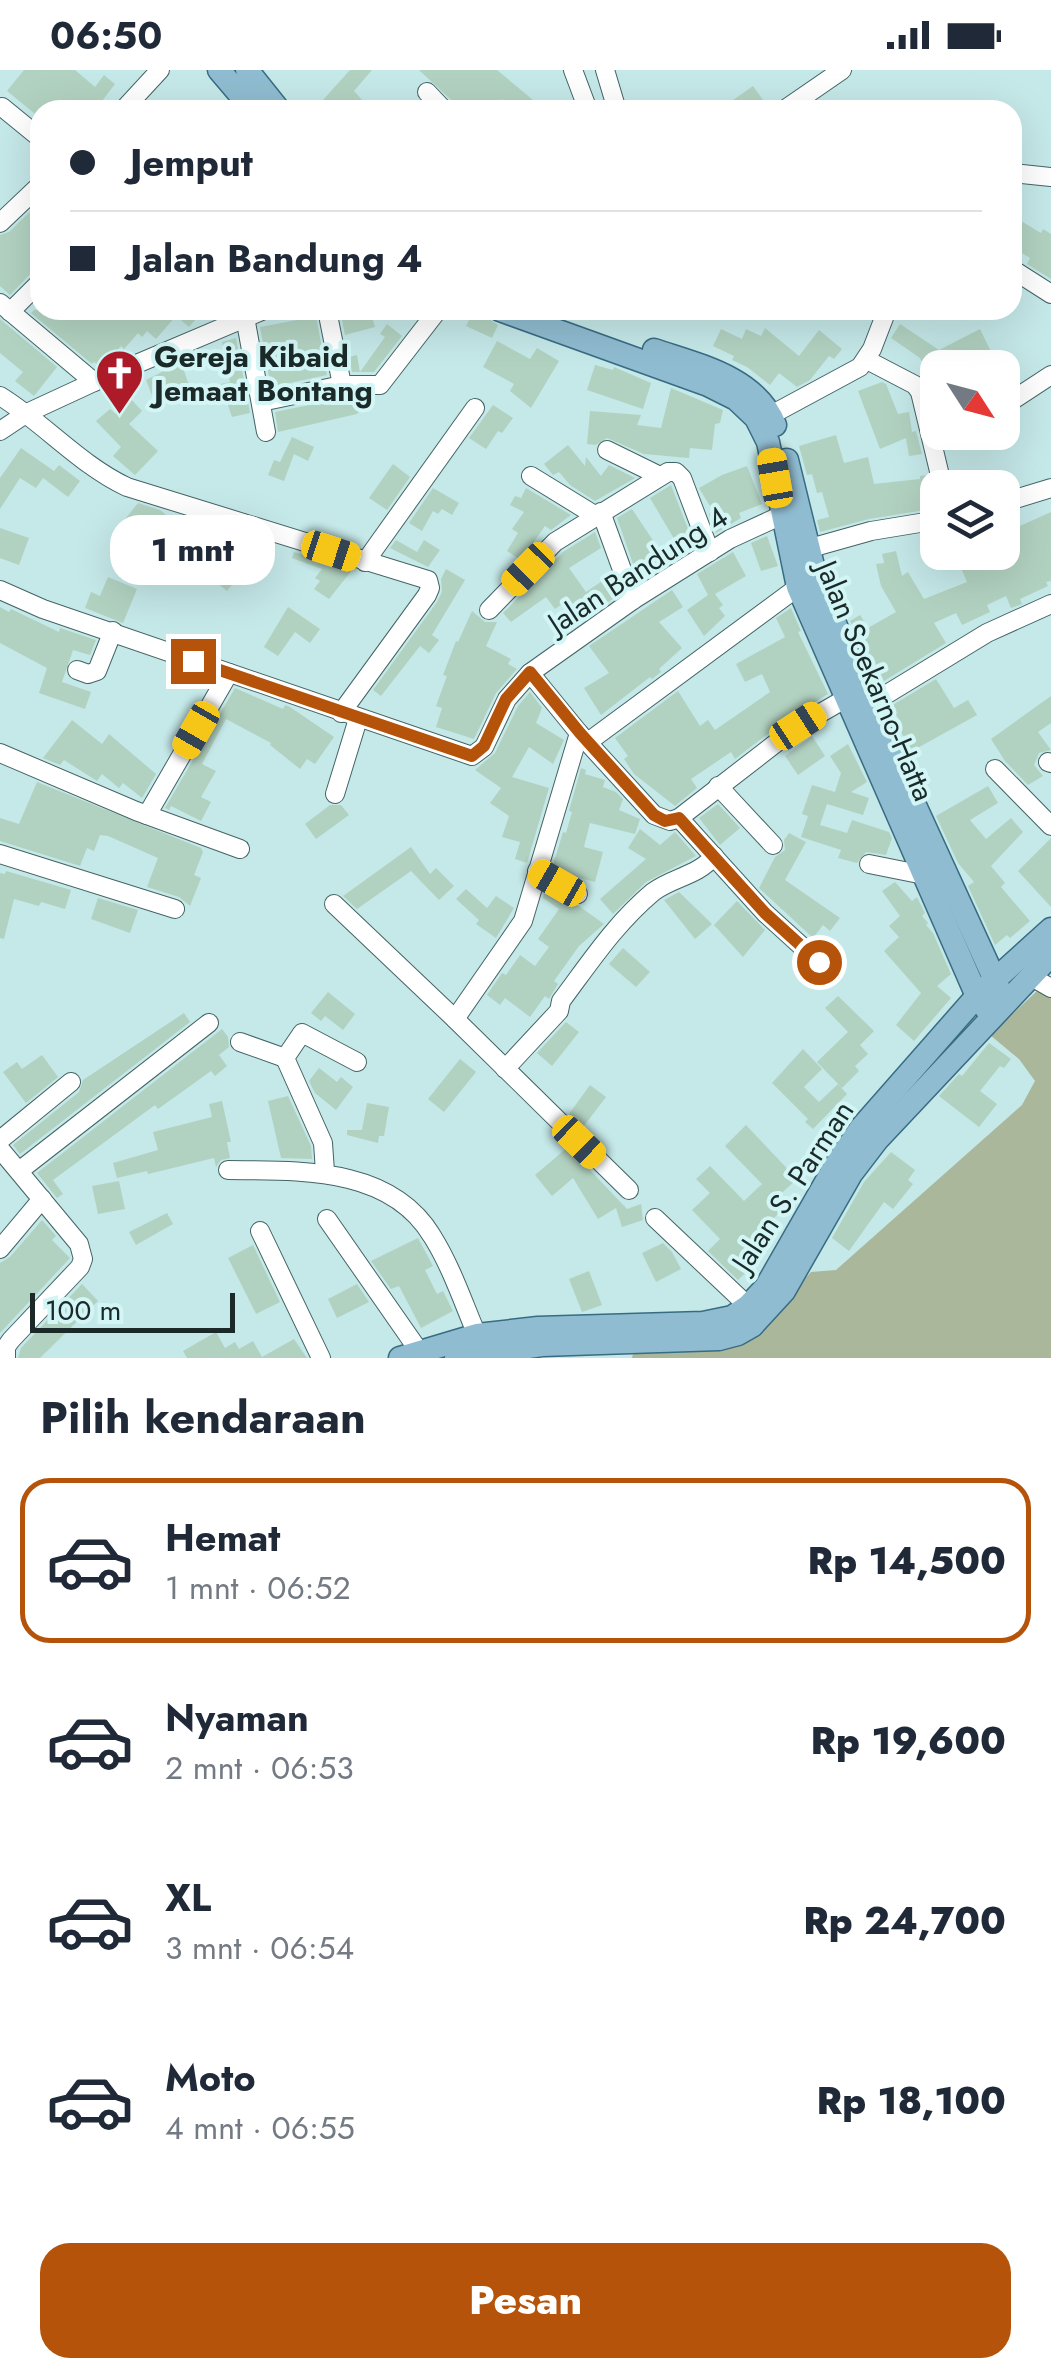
<!DOCTYPE html>
<html lang="id">
<head>
<meta charset="utf-8">
<style>
	:root { --surface:#fff; --page:#f6f6f7; --text:#1f2937; --muted:#747a83; --line:#e0e1e3; --accent:#b45309 }
	body { margin:0; font-family:Jost,sans-serif; background:var(--page); color:var(--text); height:100vh; display:flex; flex-direction:column; font-size:38px; white-space:nowrap }
	* { box-sizing:border-box; margin:0 }
	p { font-size:32px; color:var(--muted) }
	.icon { flex:none; width:55px; height:55px; fill:none; stroke:currentColor; stroke-width:2; stroke-linecap:round; stroke-linejoin:round }
	.map { position:relative; height:1288px; overflow:hidden }
	.drawer { display:flex; flex-direction:column; background:var(--surface); flex:1 }
	.drawer>* { flex:none }
	.guide { position:absolute; left:30px; top:30px; width:992px; height:220px; border-radius:30px; box-shadow:0 10px 40px #0002; display:grid; align-content:center; height:220px; padding:0 40px; background:var(--surface) }
	.needle { width:65px; rotate:126deg }
	.tools { position:absolute; left:920px; top:280px; display:grid; gap:20px }
	.tools a { display:grid; place-items:center; width:100px; height:100px; border-radius:20px; background:var(--surface); box-shadow:0 10px 40px #0002; font-size:50px }
	.scale { position:absolute; left:30px; bottom:25px; width:205px; box-sizing:border-box; padding-left:10px; border:5px solid #1b2929; border-top:0; font-size:28px; line-height:35px; white-space:nowrap; color:#1b2929; -webkit-text-stroke:8px #d2f5f5; paint-order:stroke }
	.end { position:absolute; width:45px; height:45px; margin:-22px; border:12px solid #b45309; background:#fff; box-shadow:0 0 0 5px #fff }
	.from { border-radius:50% }
	.bubble { position:absolute; height:70px; border-radius:30px; background:var(--surface); box-shadow:0 10px 40px #0002; font-size:32px; font-weight:800; line-height:70px; text-align:center }
	.car { position:absolute; width:30px; height:60px; margin:-30px -15px; border-radius:12px; box-shadow:0 0 8px 2px #0007; background:linear-gradient(#f5c518 24%,#345 0 40%,#f5c518 0 76%,#345 0 86%,#f5c518 0) }
	.guide b { display:flex; align-items:center; gap:35px; height:95px; font-size:38px }
	.guide b+b { border-top:2px solid var(--line) }
	.guide i { width:25px; height:25px; background:var(--text) }
	ul { padding:0; list-style:none }
	li { display:flex; align-items:center; gap:30px; height:165px; margin:0 20px 15px; padding:0 20px; border:5px solid transparent; border-radius:30px }
	li div { flex:1 }
	li b { display:block; font-size:38px }
	li em { font-style:normal; font-weight:800 }
	li.active { border-color:var(--accent) }
	li>.icon { width:90px; height:90px; stroke-width:1.5 }
	h2 { padding:0 40px; font-size:45px; line-height:120px }
	.action { display:flex; gap:20px; margin-top:auto; padding:20px 40px }
	.action a { flex:1; height:115px; border-radius:30px; background:var(--accent); color:#fff; font-size:40px; font-weight:800; line-height:115px; text-align:center }
	.status { display:flex; justify-content:space-between; align-items:center; height:70px; padding:0 50px; background:var(--surface); direction:ltr }
	.status svg { height:28px; fill:currentColor }
	.map>svg:first-child { display:block }
</style>
</head>
<body>
<div class="status"><b>06:50</b><svg viewBox="0 0 49 12"><path d="M0 12V9h3v3zM5 12V6h3v6zM10 12V3h3v9zM15 12V0h3v12zM26 1h20v11H26zM47 4h2v5h-2z"/></svg></div>
<div class="map">
<svg width="1051" height="1288" viewBox="0 0 1051 1288">
	<rect width="100%" height="100%" fill="#c5e8e8"/>
	<polygon fill="#aab79b" points="1038,920 1051,927 1051,1288 632,1288 633,1284 745,1272 811,1202 836,1200 1022,1035 1035,1011 1019,989 990,965"/>
	<g fill="#b2d2c1">
		<polygon points="24,0 75,0 95,17 104,5 115,14 95,40 40,40 40,48 7,21"/>
		<polygon points="350,0 372,0 354,21 371,40 314,40"/>
		<polygon points="419,0 497,0 545,40 514,40 502,29 492,40 462,40"/>
		<polygon points="753,16 765,33 756,40 719,40"/>
		<polygon points="40,132 40,194 10,225 0,216 0,165 9,162"/>
		<polygon points="1021,151 1041,163 1043,159 1051,164 1051,209 1027,194 1030,188 1012,177 1012,164"/>
		<polygon points="34,240 204,240 189,257 176,246 156,269 147,261 142,267 138,263 124,279 121,276 106,293 99,296 94,292 92,294 31,243"/>
		<polygon points="340,240 370,240 375,257 345,265"/>
		<polygon points="450,240 476,240 498,255 492,268 466,256 469,250"/>
		<polygon points="315,241 327,305 271,317 260,257 302,249 301,244"/>
		<polygon points="0,249 57,297 34,326 15,311 23,302 0,283"/>
		<polygon points="387,254 402,266 374,302 352,302 349,287 357,285 360,302 385,267 380,264"/>
		<polygon points="900,254 939,280 980,259 999,298 938,298 938,322 920,288 891,268"/>
		<polygon points="765,258 799,286 819,260 842,279 834,289 829,286 810,310 797,317 779,303 770,315 747,297 732,290 734,286 713,276 721,259 742,269 746,259 761,266"/>
		<polygon points="236,268 250,343 232,347 221,314 230,312 222,272"/>
		<polygon points="497,271 530,289 537,278 559,291 531,338 510,321 514,314 483,297"/>
		<polygon points="181,292 190,318 179,323 177,318 153,328 146,310"/>
		<polygon points="595,295 613,300 614,297 651,313 643,339 587,320"/>
		<polygon points="882,312 886,314 898,344 909,342 912,362 916,361 922,384 909,386 906,368 880,379 858,321"/>
		<polygon points="671,318 723,340 720,353 715,354 712,380 690,378 689,388 644,384 607,368 596,375 587,374 590,341 641,345 637,355 661,358"/>
		<polygon points="130,328 142,341 129,354 158,381 135,405 113,386 121,377 96,351 110,339 116,344"/>
		<polygon points="343,328 370,328 357,344 278,362 275,342"/>
		<polygon points="493,335 513,348 502,363 498,361 486,379 469,368"/>
		<polygon points="836,365 844,393 868,387 874,414 920,409 920,406 927,405 931,422 938,429 938,438 869,449 820,462 817,450 829,447 822,422 817,423 812,404 807,405 799,376"/>
		<polygon points="292,367 314,377 308,391 294,384 284,411 268,405 274,390 280,392"/>
		<polygon points="568,375 585,396 586,387 601,406 609,395 635,408 595,431 570,415 559,402 553,405 544,394"/>
		<polygon points="21,378 54,401 59,395 80,411 68,427 43,408 36,418 20,408 0,439 0,408"/>
		<polygon points="393,394 410,407 387,440 369,428"/>
		<polygon points="747,396 762,434 739,443 741,448 716,463 709,444 713,441 699,418 722,405"/>
		<polygon points="671,415 695,477 683,484 650,428"/>
		<polygon points="433,418 459,433 452,445 442,439 438,444 433,441 422,461 409,453"/>
		<polygon points="526,418 571,445 551,460 545,456 521,490 507,481 518,463 512,459 524,442 510,435 515,426 521,428"/>
		<polygon points="138,433 160,440 170,448 172,445 180,451 184,448 202,462 207,456 213,461 216,458 225,465 222,469 228,473 218,485 241,504 227,521 212,509 219,501 187,474 179,484 147,458 136,471 119,457"/>
		<polygon points="632,439 666,490 666,495 639,511 617,448"/>
		<polygon points="1051,442 1051,511 1046,512 1048,516 1020,529 1022,534 1011,538 1006,526 987,535 990,542 962,555 956,543 934,553 946,573 884,611 850,551 860,545 868,558 896,542 881,516 876,494 884,493 882,484 896,481 902,506 908,502 924,529 967,512 954,482 1002,482 1002,464"/>
		<polygon points="0,458 29,468 19,495 0,488"/>
		<polygon points="595,462 601,478 569,498 586,522 611,505 617,526 594,542 590,537 572,550 562,534 555,539 546,527 511,552 503,543 563,482"/>
		<polygon points="767,466 778,496 761,501 751,473"/>
		<polygon points="396,470 417,482 424,470 440,480 428,497 390,478"/>
		<polygon points="294,482 352,500 329,529 314,519 320,511 315,508 322,499 292,488"/>
		<polygon points="733,482 746,506 715,524 723,535 719,538 725,546 704,566 687,540 708,525 697,504"/>
		<polygon points="446,499 465,510 432,565 439,570 429,583 420,576 381,626 373,620 437,532 442,522 441,509"/>
		<polygon points="108,507 137,519 123,553 85,538 91,522 100,526"/>
		<polygon points="672,520 683,537 659,552 682,578 659,599 661,602 652,609 650,607 601,645 584,618 609,603 589,576"/>
		<polygon points="0,537 9,542 11,539 59,562 60,558 96,570 90,585 73,580 62,612 91,622 85,639 39,623 47,598 0,573"/>
		<polygon points="288,537 320,559 310,573 295,562 278,586 264,577"/>
		<polygon points="791,538 801,561 798,562 828,624 791,646 735,689 731,682 691,709 697,718 675,736 634,704 624,689 628,686 615,668 678,621 700,656 708,650 715,660 770,622 762,604 745,612 736,594 785,567 776,548"/>
		<polygon points="472,541 485,552 497,552 486,576 511,589 508,594 517,599 496,623 474,669 436,657 442,638 436,636 447,606 443,605 456,571 458,572"/>
		<polygon points="936,609 954,638 968,630 977,645 912,681 894,650 898,648 891,636"/>
		<polygon points="235,618 283,639 285,635 290,637 334,667 315,694 307,689 300,699 270,675 271,673 226,649 202,694 216,701 201,727 211,732 201,751 171,736 169,740 165,738"/>
		<polygon points="530,622 542,638 536,653 564,670 553,694 529,677 512,707 549,718 527,793 515,789 520,772 502,767 509,746 490,733 501,718 475,700 495,683 518,636"/>
		<polygon points="1051,626 1051,653 1038,662 1051,680 1039,683 1034,695 1043,706 1028,715 1005,691 991,669"/>
		<polygon points="72,650 102,674 109,664 156,704 142,728 123,713 119,718 102,704 97,711 64,690 60,695 43,688"/>
		<polygon points="812,666 825,686 798,705 785,686"/>
		<polygon points="848,674 867,712 851,722 869,728 863,745 827,734 820,755 847,763 852,750 889,762 892,768 886,785 866,782 857,793 838,788 841,780 801,767 808,746 802,744 812,715 835,722 841,703 830,686"/>
		<polygon points="581,698 586,700 585,704 605,710 603,717 616,722 623,729 619,740 640,749 635,764 590,753 584,777 603,782 595,812 572,806 553,795 563,762 566,763 572,742 569,741"/>
		<polygon points="37,712 201,778 203,782 194,805 201,808 190,836 179,827 147,817 158,788 108,766 100,765 94,781 87,778 80,796 0,771 0,748 19,754"/>
		<polygon points="988,716 998,733 970,750 986,769 1011,748 1023,762 991,796 1005,813 1001,817 1030,851 1010,868 1007,865 995,875 968,816 974,812 958,793 936,746"/>
		<polygon points="718,734 740,758 720,775 699,748"/>
		<polygon points="330,735 341,735 349,745 316,769 305,754"/>
		<polygon points="640,759 660,775 675,762 696,786 646,812 613,844 600,829 646,789 628,778"/>
		<polygon points="789,763 806,772 785,810 840,848 830,861 823,855 813,868 759,818 775,787 785,780 784,770"/>
		<polygon points="1051,768 1051,837 1018,801"/>
		<polygon points="411,777 430,804 436,798 454,816 439,830 411,801 357,839 343,826"/>
		<polygon points="6,801 71,820 65,839 41,832 39,836 14,829 4,869 0,868 0,803 5,804"/>
		<polygon points="895,812 912,831 917,827 925,843 922,846 928,853 926,855 933,863 951,904 937,916 951,928 914,971 896,955 921,923 884,881 899,867 889,856 900,846 882,821"/>
		<polygon points="466,819 487,838 496,826 514,838 496,868 476,854 479,850 456,829"/>
		<polygon points="545,820 579,836 604,854 579,876 554,911 558,914 549,929 545,926 530,947 505,928 500,935 487,925 502,903 506,905 520,885 535,896 549,877 538,869 559,839 543,828"/>
		<polygon points="679,822 712,854 695,869 664,830"/>
		<polygon points="98,828 138,840 130,863 91,849"/>
		<polygon points="737,831 765,860 743,887 714,855"/>
		<polygon points="623,878 650,902 636,917 609,894"/>
		<polygon points="328,922 355,944 343,960 325,946 321,951 311,943"/>
		<polygon points="838,926 874,961 860,975 868,984 855,996 859,1001 842,1018 817,992 848,962 825,938"/>
		<polygon points="184,943 190,952 20,1084 13,1075 79,1022 83,1010"/>
		<polygon points="566,952 579,962 552,996 537,983"/>
		<polygon points="222,959 228,967 229,977 219,985 227,996 215,1006 211,1001 158,1039 155,1035 53,1110 63,1124 57,1128 37,1103"/>
		<polygon points="989,973 1011,989 1004,998 1000,996 980,1021 997,1034 979,1057 939,1026 959,1004 962,1006"/>
		<polygon points="803,979 822,999 804,1017 819,1032 838,1014 847,1024 813,1059 805,1052 808,1049 772,1013"/>
		<polygon points="42,985 58,1007 26,1033 3,1002 17,992 22,999"/>
		<polygon points="460,989 476,1002 444,1042 428,1029"/>
		<polygon points="319,998 337,1012 341,1007 353,1017 336,1040 315,1023 309,1011"/>
		<polygon points="590,1015 606,1027 583,1057 569,1044"/>
		<polygon points="288,1026 311,1076 312,1089 281,1088 268,1031"/>
		<polygon points="222,1031 231,1072 227,1072 230,1088 221,1090 216,1097 214,1088 148,1104 147,1101 117,1108 113,1093 158,1080 153,1062 212,1047 209,1034"/>
		<polygon points="367,1033 389,1037 384,1066 379,1066 378,1073 347,1065 347,1060 362,1060"/>
		<polygon points="746,1055 797,1109 774,1130 783,1139 766,1156 776,1166 759,1182 763,1186 738,1210 708,1181 720,1169 692,1140 710,1123 696,1109 710,1096 744,1131 762,1114 725,1076"/>
		<polygon points="568,1077 627,1139 641,1134 643,1150 622,1157 616,1138 598,1149 573,1108 552,1126 535,1105"/>
		<polygon points="891,1082 915,1100 908,1110 913,1114 893,1139 884,1132 849,1181 832,1168 864,1112"/>
		<polygon points="119,1111 125,1139 98,1144 92,1116"/>
		<polygon points="167,1143 173,1154 136,1175 129,1162"/>
		<polygon points="42,1150 56,1166 52,1170 70,1188 0,1263 0,1193 10,1187"/>
		<polygon points="418,1168 433,1196 425,1200 437,1224 443,1221 453,1241 421,1258 399,1216 391,1219 371,1191"/>
		<polygon points="663,1173 672,1182 681,1199 656,1212 642,1183"/>
		<polygon points="253,1175 280,1232 256,1244 228,1188"/>
		<polygon points="589,1201 602,1235 582,1242 569,1209"/>
		<polygon points="82,1214 98,1231 40,1288 18,1288 21,1278"/>
		<polygon points="357,1214 369,1232 337,1248 328,1229"/>
		<polygon points="216,1262 225,1278 235,1272 239,1279 253,1271 262,1287 294,1269 307,1288 187,1288 183,1281"/>
	</g>
	<g fill="none" stroke-linecap="round" stroke-linejoin="round">
		<defs>
			<g id="minor">
				<polyline points="573,0 588,40"/>
				<polyline points="605,0 617,40"/>
				<polyline points="427,22 444,40"/>
				<polyline points="2,37 40,68"/>
				<polyline points="123,40 160,0"/>
				<polyline points="784,40 842,0"/>
				<polyline points="1012,103 1051,107"/>
				<polyline points="0,153 40,115"/>
				<polyline points="1012,199 1051,224"/>
				<polyline points="0,233 94,312"/>
				<polyline points="239,240 245,247 266,362"/>
				<polyline points="327,240 342,315"/>
				<polyline points="10,242 40,212"/>
				<polyline points="867,290 915,315 920,322 943,418"/>
				<path d="M0 326C44 353 80 395 127 417L428 510 430 518 427 525 341 643"/>
				<polyline points="261,332 342,315 380,315 438,240"/>
				<polyline points="1004,336 1051,305"/>
				<polyline points="771,345 860,297 872,279 887,240"/>
				<polyline points="0,361 27,343 94,312 264,240"/>
				<polyline points="607,380 660,406"/>
				<polyline points="531,406 596,446"/>
				<polyline points="1002,433 1051,418"/>
				<polyline points="601,442 633,530"/>
				<polyline points="807,479 871,461 938,450"/>
				<polyline points="365,492 475,338"/>
				<polyline points="0,520 43,539 472,686 484,677 507,629 530,603 633,530 730,469 782,445"/>
				<polyline points="489,540 555,472 668,402 676,402 682,408 710,482"/>
				<polyline points="77,600 88,604 97,601 113,561"/>
				<polyline points="530,603 579,663 654,745 670,751 679,748 798,656 857,622"/>
				<polyline points="869,635 987,563 1051,534"/>
				<polyline points="579,663 523,851 455,949 629,1120"/>
				<polyline points="588,672 798,517"/>
				<polyline points="0,683 136,741 240,779"/>
				<polyline points="1048,692 1051,693"/>
				<polyline points="995,699 1051,756"/>
				<polyline points="718,716 773,775"/>
				<polyline points="335,724 358,649"/>
				<polyline points="147,745 229,603"/>
				<polyline points="679,748 765,843 819,892"/>
				<polyline points="0,784 175,839"/>
				<polyline points="869,794 924,805"/>
				<polyline points="537,801 578,824"/>
				<polyline points="334,834 455,949"/>
				<polyline points="1030,906 1051,918"/>
				<polyline points="240,972 285,988"/>
				<path d="M505 999 559 941 561 931C591 891 615 854 653 822 673 807 698 806 714 786"/>
				<polyline points="0,1070 71,1012"/>
				<polyline points="0,1079 79,1174 83,1189 80,1197 11,1270 6,1277 6,1288"/>
				<path d="M228 1100C298 1101 390 1096 432 1166 451 1196 463 1232 477 1265"/>
				<polyline points="19,1101 209,953"/>
				<polyline points="325,1102 323,1073 285,988 302,963 357,992"/>
				<polyline points="655,1148 748,1236"/>
				<polyline points="327,1149 419,1281"/>
				<polyline points="260,1161 321,1288"/>
				<polyline points="0,1179 42,1129"/>
			</g>
			<g id="major">
				<polyline points="219,0 253,40"/>
				<polyline points="247,0 279,40"/>
				<polyline points="500,240 708,315 736,329 756,348 768,372 798,517 977,926 992,947"/>
				<path d="M654 280C698 295 756 307 775 355"/>
				<polyline points="787,390 816,508 869,635 1005,932"/>
				<polyline points="400,1288 477,1265 538,1258 703,1253 732,1247 748,1236 766,1217 837,1093 861,1058 977,926 1051,859"/>
				<polyline points="456,1288 542,1275 719,1269 738,1264 752,1256 784,1221 851,1104 877,1070 1051,885"/>
			</g>
		</defs>
		<use href="#minor" stroke="#446465" stroke-width="20"/>
		<use href="#major" stroke="#376c83" stroke-width="25"/>
		<use href="#minor" stroke="#fff" stroke-width="18"/>
		<use href="#major" stroke="#90bcd1" stroke-width="22"/>
	</g>
	<g fill="none" stroke-linecap="round" stroke-linejoin="round">
		<polyline stroke="#b45309" stroke-width="12" points="193,591 472,686 484,676 506,629 530,602 580,663 654,745 665,751 679,748 765,843 819,892"/>
	</g>
	<defs>
		<symbol id="church-pin" viewBox="-11 -11 22 30"><path d="M0 17L-7.5 6A9.5 9.5 0 1 1 7.5 6Z" fill="#ad1a28" stroke="#d2f5f5"/><path d="M-1.2-6h2.4v3.5h3.3v2.4h-3.3V6h-2.4V-.1h-3.3v-2.4h3.3Z" fill="#fff"/></symbol>
	</defs>
	<g fill-rule="evenodd">
		<use href="#church-pin" x="92" y="276" width="55" height="75"/>
	</g>
	<g text-anchor="middle" stroke-width="8" stroke-linejoin="round" paint-order="stroke">
		<g font-size="30" font-weight="bold" fill="#1b2929" stroke="#d2f5f5" text-anchor="start">
			<text x="154" y="297">Gereja Kibaid<tspan x="154" dy="34">Jemaat Bontang</tspan></text>
		</g>
		<g font-size="30" fill="#1b2929" stroke="#d2f5f5">
			<text transform="translate(638 500) rotate(-33)" y="10">Jalan Bandung 4</text>
			<text transform="translate(875 611) rotate(67)" y="10">Jalan Soekarno-Hatta</text>
			<text transform="translate(793 1116) rotate(-57)" y="10">Jalan S. Parman</text>
		</g>
	</g>
</svg>
<div class="tools">
<a><svg class="needle" viewBox="-14 -14 28 28"><path d="M0-13l5 13h-10z" fill="#e53935"/><path d="M0 13l5-13h-10z" fill="#747a83"/></svg></a>
<a><svg class="icon" aria-label="layers" viewBox="0 0 24 24"><path d="M12 4l9 5-9 5-9-5zM3 14l9 5 9-5"/></svg></a>
</div>
<div class="scale">100 m</div>
<i class="end from" style="left:819px;top:892px"></i>
<i class="end" style="left:193px;top:591px"></i>
<div class="bubble" style="left:110px;top:445px;width:165px">1 mnt</div>
<i class="car" style="left:775px;top:408px;rotate:350deg"></i>
<i class="car" style="left:331px;top:481px;rotate:108deg"></i>
<i class="car" style="left:528px;top:499px;rotate:224deg"></i>
<i class="car" style="left:798px;top:656px;rotate:57deg"></i>
<i class="car" style="left:196px;top:660px;rotate:210deg"></i>
<i class="car" style="left:557px;top:813px;rotate:300deg"></i>
<i class="car" style="left:579px;top:1072px;rotate:134deg"></i>
<div class="guide">
<b><i class="from"></i>Jemput</b>
<b><i></i>Jalan Bandung 4</b>
</div>
</div>
<section class="drawer">
<h2>Pilih kendaraan</h2>
<ul>
<li class="active"><svg class="icon" aria-label="car" viewBox="0 0 24 24"><path d="M5 17H2v-5l4-1 3-4h7l3 4 3 1v5h-3M9 17h6M6 11h13"/><circle cx="7" cy="17" r="2"/><circle cx="17" cy="17" r="2"/></svg><div><b>Hemat</b><p>1 mnt · 06:52</p></div><em>Rp 14,500</em></li>
<li><svg class="icon" aria-label="car" viewBox="0 0 24 24"><path d="M5 17H2v-5l4-1 3-4h7l3 4 3 1v5h-3M9 17h6M6 11h13"/><circle cx="7" cy="17" r="2"/><circle cx="17" cy="17" r="2"/></svg><div><b>Nyaman</b><p>2 mnt · 06:53</p></div><em>Rp 19,600</em></li>
<li><svg class="icon" aria-label="car" viewBox="0 0 24 24"><path d="M5 17H2v-5l4-1 3-4h7l3 4 3 1v5h-3M9 17h6M6 11h13"/><circle cx="7" cy="17" r="2"/><circle cx="17" cy="17" r="2"/></svg><div><b>XL</b><p>3 mnt · 06:54</p></div><em>Rp 24,700</em></li>
<li><svg class="icon" aria-label="car" viewBox="0 0 24 24"><path d="M5 17H2v-5l4-1 3-4h7l3 4 3 1v5h-3M9 17h6M6 11h13"/><circle cx="7" cy="17" r="2"/><circle cx="17" cy="17" r="2"/></svg><div><b>Moto</b><p>4 mnt · 06:55</p></div><em>Rp 18,100</em></li>
</ul>
<div class="action"><a>Pesan</a></div>
</section>
</body>
</html>
